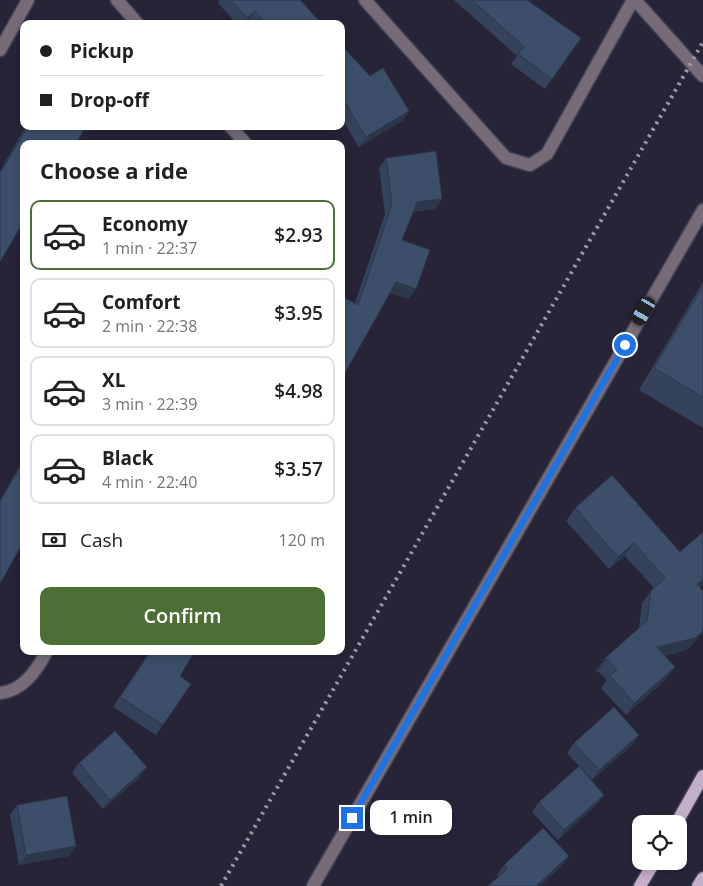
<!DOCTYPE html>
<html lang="en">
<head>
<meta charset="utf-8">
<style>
	:root { --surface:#fff; --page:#f6f6f6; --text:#202124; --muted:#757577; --line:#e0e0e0; --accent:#4d6f36 }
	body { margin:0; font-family:"Open Sans",sans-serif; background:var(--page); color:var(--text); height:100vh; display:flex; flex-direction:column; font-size:19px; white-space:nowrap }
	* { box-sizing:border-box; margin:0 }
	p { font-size:16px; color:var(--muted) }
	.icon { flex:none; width:28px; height:28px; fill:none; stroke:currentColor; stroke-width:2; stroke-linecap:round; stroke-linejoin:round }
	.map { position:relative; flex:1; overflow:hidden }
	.panel { position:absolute; left:20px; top:140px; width:325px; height:515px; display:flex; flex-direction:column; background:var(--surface); border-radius:10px; box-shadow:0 2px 8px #0003 }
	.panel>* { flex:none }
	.guide { position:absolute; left:20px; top:20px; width:325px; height:110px; border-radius:10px; box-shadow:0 2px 8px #0003; display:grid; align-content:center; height:110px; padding:0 20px; background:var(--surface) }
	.tools { position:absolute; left:632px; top:815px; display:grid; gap:10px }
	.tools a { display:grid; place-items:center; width:55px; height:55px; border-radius:10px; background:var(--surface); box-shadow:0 2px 8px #0003; font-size:25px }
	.end { position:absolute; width:22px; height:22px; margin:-11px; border:6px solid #1a73e8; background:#fff; box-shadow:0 0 0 2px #fff }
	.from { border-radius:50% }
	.bubble { position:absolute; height:35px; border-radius:10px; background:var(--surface); box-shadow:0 2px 8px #0003; font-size:16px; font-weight:600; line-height:35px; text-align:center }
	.car { position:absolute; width:15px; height:30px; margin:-15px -8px; border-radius:6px; box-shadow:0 0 4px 1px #0007; background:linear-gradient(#222 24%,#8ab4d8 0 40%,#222 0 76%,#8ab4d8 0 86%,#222 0) }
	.guide b { display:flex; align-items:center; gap:18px; height:48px; font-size:19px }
	.guide b+b { border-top:1px solid var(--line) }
	.guide i { width:12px; height:12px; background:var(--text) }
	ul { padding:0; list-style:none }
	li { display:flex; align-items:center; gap:15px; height:70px; margin:0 10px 8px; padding:0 10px; border:2px solid var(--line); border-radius:10px }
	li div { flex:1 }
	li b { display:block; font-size:19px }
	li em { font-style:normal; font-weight:600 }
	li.current { border-color:var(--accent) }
	li>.icon { width:45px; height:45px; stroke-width:1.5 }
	h2 { padding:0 20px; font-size:22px; line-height:60px }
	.pay { display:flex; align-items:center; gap:12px; height:55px; padding:0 20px; font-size:19px }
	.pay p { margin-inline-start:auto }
	.primary-button { display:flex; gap:10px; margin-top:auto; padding:10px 20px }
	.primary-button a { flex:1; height:58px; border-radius:10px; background:var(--accent); color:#fff; font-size:20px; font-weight:600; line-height:58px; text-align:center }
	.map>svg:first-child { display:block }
</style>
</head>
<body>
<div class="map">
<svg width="703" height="886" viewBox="0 0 703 886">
	<rect width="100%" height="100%" fill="#272438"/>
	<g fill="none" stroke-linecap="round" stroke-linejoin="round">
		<defs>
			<g id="minor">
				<polyline points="117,0 138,24"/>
				<polyline points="365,0 506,158 530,165 547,154 633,0"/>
				<polyline points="635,0 703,76"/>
				<polyline points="0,50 28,0"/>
				<polyline points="230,126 246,144"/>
				<path d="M0 693C23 691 37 670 47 651"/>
				<polyline points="313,886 703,210"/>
			</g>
			<g id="major">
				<polyline points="676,824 703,776"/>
				<polyline points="640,886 655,861"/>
				<polyline points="698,886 703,878"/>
			</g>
		</defs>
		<use href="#minor" stroke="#434154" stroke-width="15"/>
		<use href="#major" stroke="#434154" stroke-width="15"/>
		<use href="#minor" stroke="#766b77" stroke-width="12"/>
		<use href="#major" stroke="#c5aec8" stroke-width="12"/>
		<polyline stroke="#9c9aa9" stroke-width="4" stroke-dasharray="2.5 5" stroke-linecap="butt" points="221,886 703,42"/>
	</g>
	<g fill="#34435b">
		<polygon points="220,0 300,0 322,24 250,24 248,21 245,24 237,24 218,3"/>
		<polygon points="454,0 527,0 581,38 545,89 511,64 517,56"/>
		<polygon points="341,45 370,76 409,111 402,121 359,147 341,117"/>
		<polygon points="26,126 86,126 24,144 0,262 0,171"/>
		<polygon points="386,158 442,199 435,209 413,212 402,240 409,299 390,293 341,380 355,303 385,214 379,168"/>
		<polygon points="703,282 703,428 639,390"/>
		<polygon points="24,458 24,541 0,583 0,500"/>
		<polygon points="575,508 680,552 703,532 703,584 700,587 693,644 686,650 665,656 666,679 626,715 601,688 607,680 598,671 595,672 604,659 639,628 642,603 651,591 654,588 625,556 609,569 566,521"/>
		<polygon points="150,651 180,676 191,684 156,735 113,707"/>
		<polygon points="639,735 632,745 592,780 567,753 574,743"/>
		<polygon points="79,763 140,777 103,809 72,773"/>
		<polygon points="604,795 597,804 558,840 532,812 539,802"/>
		<polygon points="17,805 76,846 69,856 19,865 10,815"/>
		<polygon points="504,865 562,866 498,877 497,875"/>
	</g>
	<g fill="#2b374a">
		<polygon points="255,11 248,21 245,24 243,24 247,18"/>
		<polygon points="409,111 402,121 359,147 366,137"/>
		<polygon points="442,199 435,209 410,212 417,202"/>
		<polygon points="396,282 416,289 409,299 389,292"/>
		<polygon points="634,543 625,556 609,569 618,557"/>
		<polygon points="703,579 703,584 688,597 697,584"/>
		<polygon points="702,632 693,644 686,650 648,659 657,647"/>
		<polygon points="604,659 607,659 598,671 595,672"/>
		<polygon points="675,667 666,679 626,715 634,703"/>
		<polygon points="639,735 632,745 592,780 599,770"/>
		<polygon points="147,767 140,777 103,809 110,800"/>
		<polygon points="604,795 597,804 558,840 564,830"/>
		<polygon points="76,846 69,856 19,865 26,855"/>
		<polygon points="569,856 562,866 540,886 536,886"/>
	</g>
	<g fill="#3d4e6a" stroke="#2b374a">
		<polygon points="231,0 300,0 322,24 266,24 255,11 247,18"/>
		<polygon points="472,0 527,0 581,38 552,79 518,54 524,47"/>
		<polygon points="341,45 370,76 383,68 409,111 366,137 341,96"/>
		<polygon points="28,126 86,126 76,144 24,144 24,221 0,262 0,173"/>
		<polygon points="436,151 442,199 417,202 402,240 430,250 416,289 396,282 341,380 341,296 358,305 392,204 386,158"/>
		<polygon points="703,286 703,397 654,368"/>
		<polygon points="24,460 24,541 1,582 0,581 0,502"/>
		<polygon points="612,475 680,552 703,532 703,579 697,584 703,591 703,628 702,632 695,638 657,647 675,667 634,703 610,676 617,670 607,659 604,659 647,621 651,591 665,578 634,543 618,557 575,508"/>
		<polygon points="151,651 195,651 180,676 191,684 163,725 120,697"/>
		<polygon points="614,707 639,735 599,770 574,743"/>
		<polygon points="115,731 147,767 110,800 79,763"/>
		<polygon points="579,766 604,795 564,830 539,802"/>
		<polygon points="67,796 76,846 26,855 17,805"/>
		<polygon points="543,828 569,856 536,886 488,886 507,869 504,865"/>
	</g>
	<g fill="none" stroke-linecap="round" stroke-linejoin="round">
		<polyline stroke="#1a73e8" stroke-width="6" points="352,818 625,345"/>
	</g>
</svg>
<div class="tools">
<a><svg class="icon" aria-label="locate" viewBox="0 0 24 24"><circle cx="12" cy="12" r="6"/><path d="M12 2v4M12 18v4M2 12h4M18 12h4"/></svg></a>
</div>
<i class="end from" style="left:625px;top:345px"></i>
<i class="end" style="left:352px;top:818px"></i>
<div class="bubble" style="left:370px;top:800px;width:82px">1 min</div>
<i class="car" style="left:644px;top:311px;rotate:210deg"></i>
<div class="guide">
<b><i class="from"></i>Pickup</b>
<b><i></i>Drop-off</b>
</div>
<section class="panel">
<h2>Choose a ride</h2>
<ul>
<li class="current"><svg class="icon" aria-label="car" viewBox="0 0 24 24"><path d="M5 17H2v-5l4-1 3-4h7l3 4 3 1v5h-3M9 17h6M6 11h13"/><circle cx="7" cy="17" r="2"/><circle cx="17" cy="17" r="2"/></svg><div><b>Economy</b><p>1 min · 22:37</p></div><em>$2.93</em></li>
<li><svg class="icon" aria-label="car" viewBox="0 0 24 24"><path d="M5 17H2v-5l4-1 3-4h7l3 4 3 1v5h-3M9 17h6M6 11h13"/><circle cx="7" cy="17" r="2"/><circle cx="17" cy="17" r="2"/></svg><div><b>Comfort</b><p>2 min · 22:38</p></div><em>$3.95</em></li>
<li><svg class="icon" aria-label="car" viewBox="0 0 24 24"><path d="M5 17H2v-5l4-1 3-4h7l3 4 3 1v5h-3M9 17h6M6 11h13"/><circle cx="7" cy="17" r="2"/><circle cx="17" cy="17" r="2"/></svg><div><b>XL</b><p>3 min · 22:39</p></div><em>$4.98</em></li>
<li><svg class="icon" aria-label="car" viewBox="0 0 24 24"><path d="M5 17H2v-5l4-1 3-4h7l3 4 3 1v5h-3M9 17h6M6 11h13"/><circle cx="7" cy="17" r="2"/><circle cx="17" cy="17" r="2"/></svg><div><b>Black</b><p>4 min · 22:40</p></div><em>$3.57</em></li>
</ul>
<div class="pay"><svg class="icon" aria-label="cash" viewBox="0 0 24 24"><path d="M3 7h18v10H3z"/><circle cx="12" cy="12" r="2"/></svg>Cash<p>120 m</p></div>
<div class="primary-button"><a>Confirm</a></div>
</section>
</div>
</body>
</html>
